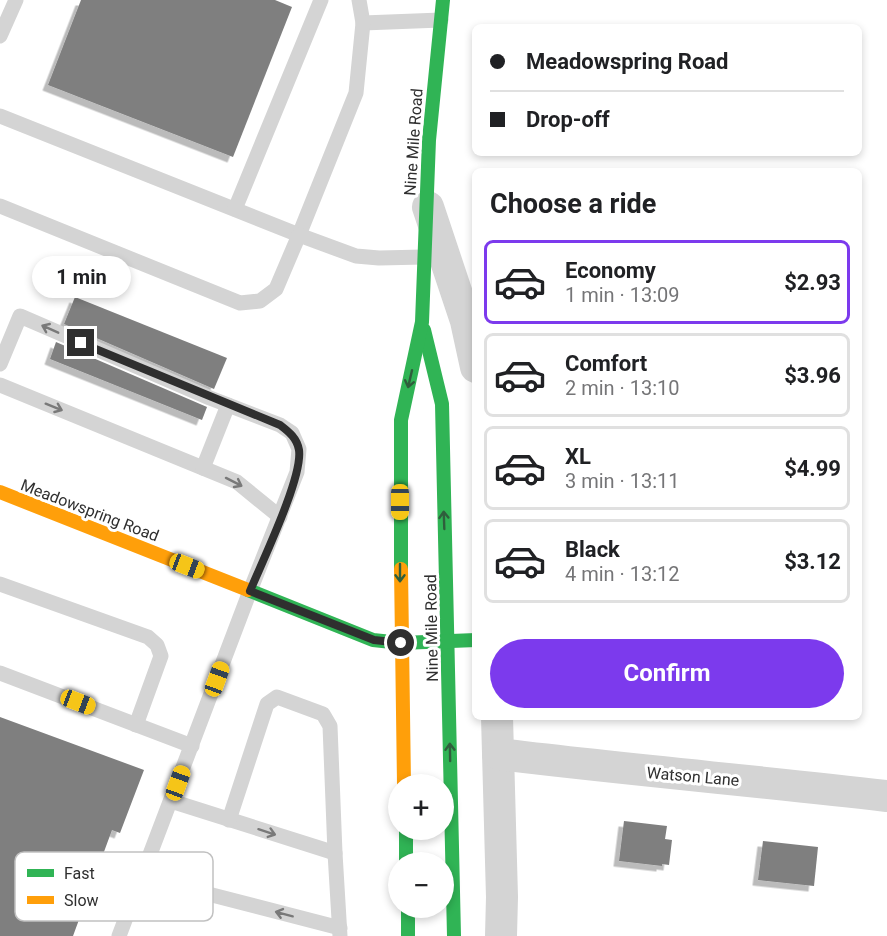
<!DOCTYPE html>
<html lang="en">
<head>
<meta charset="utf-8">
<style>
	:root { --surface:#fff; --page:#f2f2f2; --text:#202124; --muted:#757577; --line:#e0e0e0; --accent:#7c3aed }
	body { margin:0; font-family:Roboto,sans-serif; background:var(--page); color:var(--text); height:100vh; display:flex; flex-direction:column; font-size:22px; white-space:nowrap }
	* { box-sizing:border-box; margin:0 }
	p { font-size:20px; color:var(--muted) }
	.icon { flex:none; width:33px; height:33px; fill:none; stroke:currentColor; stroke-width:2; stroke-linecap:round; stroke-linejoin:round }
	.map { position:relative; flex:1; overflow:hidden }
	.side { position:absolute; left:472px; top:168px; width:390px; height:552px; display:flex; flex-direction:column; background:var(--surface); border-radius:9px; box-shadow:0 3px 9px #0003 }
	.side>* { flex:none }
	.top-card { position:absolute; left:472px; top:24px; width:390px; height:132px; border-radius:9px; box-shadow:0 3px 9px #0003; display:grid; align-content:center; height:132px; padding:0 18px; background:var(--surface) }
	.controls { position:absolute; left:388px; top:774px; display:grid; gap:12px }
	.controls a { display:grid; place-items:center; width:66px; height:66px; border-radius:50%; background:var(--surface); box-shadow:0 3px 9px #0003; font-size:30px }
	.end { position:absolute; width:27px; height:27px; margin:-14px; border:8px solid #2f2f2f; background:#fff; box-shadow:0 0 0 3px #fff }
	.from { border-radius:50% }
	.bubble { position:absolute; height:42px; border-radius:21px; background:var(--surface); box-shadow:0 3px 9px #0003; font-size:20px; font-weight:700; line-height:42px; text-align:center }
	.car { position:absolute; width:18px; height:36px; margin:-18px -9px; border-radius:8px; box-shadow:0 0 4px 2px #0007; background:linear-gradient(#f5c518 24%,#345 0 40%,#f5c518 0 76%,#345 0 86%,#f5c518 0) }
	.top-card b { display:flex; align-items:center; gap:21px; height:57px; font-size:22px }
	.top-card b+b { border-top:2px solid var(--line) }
	.top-card i { width:15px; height:15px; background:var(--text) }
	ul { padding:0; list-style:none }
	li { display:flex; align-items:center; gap:18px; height:84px; margin:0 12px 9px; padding:0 6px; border:3px solid var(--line); border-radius:9px }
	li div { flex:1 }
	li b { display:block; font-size:22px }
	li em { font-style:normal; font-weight:700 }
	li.on { border-color:var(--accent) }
	li>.icon { width:54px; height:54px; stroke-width:1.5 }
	h2 { padding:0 18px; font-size:27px; line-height:72px }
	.primary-button { display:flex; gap:12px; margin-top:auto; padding:12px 18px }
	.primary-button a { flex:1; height:69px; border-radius:36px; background:var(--accent); color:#fff; font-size:24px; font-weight:700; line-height:69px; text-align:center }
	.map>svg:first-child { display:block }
</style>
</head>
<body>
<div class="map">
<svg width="887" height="936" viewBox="0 0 887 936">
	<defs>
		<filter id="shadow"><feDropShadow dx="-5.5" dy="5.5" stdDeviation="0" flood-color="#0004"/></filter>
	</defs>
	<rect width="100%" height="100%" fill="#fff"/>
	<g fill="#7f7f7f" filter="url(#shadow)">
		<polygon points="81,0 275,0 292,7 233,157 48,85"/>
		<polygon points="75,297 227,358 214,389 64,324"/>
		<polygon points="56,342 207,407 202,420 50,359"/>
		<polygon points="0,717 144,770 120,833 112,830 73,936 0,936"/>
		<polygon points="624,821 667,826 665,839 672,840 669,865 662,864 662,866 619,861"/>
		<polygon points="763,841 818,847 814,886 758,880"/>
	</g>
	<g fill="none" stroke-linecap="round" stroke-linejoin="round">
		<g stroke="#d4d4d4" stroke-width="15">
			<polyline points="359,0 363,23 441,20"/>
			<polyline points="0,36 16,0"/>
			<polyline points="0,116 299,235 356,93 363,23"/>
			<polyline points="0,206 240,303 260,301 276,289 299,235 356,256 379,258 424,257"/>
			<polyline points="235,209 321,0"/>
			<polyline points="0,364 20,316 210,398 280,425 292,433 299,449 297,472 250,591 119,936"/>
			<polyline points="0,385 237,482 280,517"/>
			<polyline points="203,468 228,405"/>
			<polyline points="0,584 148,637 157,645 161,656 136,725"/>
			<polyline points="0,673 192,746"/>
			<polyline points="171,801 335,853"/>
			<polyline points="229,820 267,704 277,697 323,714 330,726 335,853 340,936"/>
			<polyline points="142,877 340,928"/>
		</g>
		<g stroke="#d4d4d4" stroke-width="32">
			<polyline points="428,207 466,321 476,367"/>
			<polyline points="497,717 502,897 501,936"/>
			<path d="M498 754C628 770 758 781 887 796"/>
		</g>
		<g stroke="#30b455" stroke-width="14">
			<polyline points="424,330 442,404 454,936"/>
			<polyline points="401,569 401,420 422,322 429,140 443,0"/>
			<polyline points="248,590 373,640 401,643 476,640"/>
			<polyline points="406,830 406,862"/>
			<polyline points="408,908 408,936"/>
		</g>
		<g stroke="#ff9f0a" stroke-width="14">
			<polyline points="0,492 248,590"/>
			<polyline points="401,569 404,784"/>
		</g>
	</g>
	<defs><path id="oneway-shaft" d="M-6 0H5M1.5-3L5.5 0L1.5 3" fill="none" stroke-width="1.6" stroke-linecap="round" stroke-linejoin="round" transform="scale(1.5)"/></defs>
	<g stroke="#797979">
		<use href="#oneway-shaft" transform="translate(50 329) rotate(-156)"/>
		<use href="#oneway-shaft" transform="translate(54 407) rotate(22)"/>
		<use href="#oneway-shaft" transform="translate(234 482) rotate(27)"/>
		<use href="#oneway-shaft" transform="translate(267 832) rotate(18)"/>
		<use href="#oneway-shaft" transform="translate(284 914) rotate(-165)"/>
	</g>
	<g stroke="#2f5e3c">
		<use href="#oneway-shaft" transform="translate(410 379) rotate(103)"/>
		<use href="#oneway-shaft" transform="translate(444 520) rotate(-92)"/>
		<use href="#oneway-shaft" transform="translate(400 573) rotate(90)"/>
		<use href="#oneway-shaft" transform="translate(450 752) rotate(-91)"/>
	</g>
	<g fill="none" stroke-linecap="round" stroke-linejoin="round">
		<path stroke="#2f2f2f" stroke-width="8" d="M81 343 280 425C289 432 297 438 299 450 303 477 262 562 250 591L374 640 401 643"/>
	</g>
	<g text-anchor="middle" stroke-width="6" stroke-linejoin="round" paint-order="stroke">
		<g font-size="16" fill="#2f2f2f" stroke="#fff">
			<text transform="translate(413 142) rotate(-86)" y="6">Nine Mile Road</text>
			<text transform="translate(90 510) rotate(21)" y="6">Meadowspring Road</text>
			<text transform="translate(431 628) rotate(-91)" y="6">Nine Mile Road</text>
			<text transform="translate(693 776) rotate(5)" y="6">Watson Lane</text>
		</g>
	</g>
	<rect x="15" y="852" width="198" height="69" rx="9" fill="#fff" stroke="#c1c1c1" stroke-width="1.5"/>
	<rect x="27" y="869" width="27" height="8" fill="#30b455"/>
	<rect x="27" y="896" width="27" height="8" fill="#ff9f0a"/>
	<g font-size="16" fill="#2f2f2f">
		<text x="64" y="879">Fast</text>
		<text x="64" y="906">Slow</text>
	</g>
</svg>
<div class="controls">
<a>+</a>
<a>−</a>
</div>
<i class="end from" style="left:401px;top:643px"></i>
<i class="end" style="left:81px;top:343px"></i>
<div class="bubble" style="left:32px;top:256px;width:99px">1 min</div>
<i class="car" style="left:400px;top:502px;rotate:180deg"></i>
<i class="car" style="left:187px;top:566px;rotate:111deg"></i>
<i class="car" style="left:217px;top:679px;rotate:20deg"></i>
<i class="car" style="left:78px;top:702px;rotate:111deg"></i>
<i class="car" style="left:178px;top:783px;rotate:20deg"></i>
<div class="top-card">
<b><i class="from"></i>Meadowspring Road</b>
<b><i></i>Drop-off</b>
</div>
<section class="side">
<h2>Choose a ride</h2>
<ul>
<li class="on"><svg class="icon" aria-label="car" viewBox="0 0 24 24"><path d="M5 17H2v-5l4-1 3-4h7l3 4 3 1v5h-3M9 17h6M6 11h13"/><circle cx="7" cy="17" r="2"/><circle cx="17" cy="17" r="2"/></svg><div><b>Economy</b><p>1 min · 13:09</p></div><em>$2.93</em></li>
<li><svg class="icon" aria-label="car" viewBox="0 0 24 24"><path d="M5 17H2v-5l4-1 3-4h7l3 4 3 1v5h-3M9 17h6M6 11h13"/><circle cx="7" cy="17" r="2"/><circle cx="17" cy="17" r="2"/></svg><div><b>Comfort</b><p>2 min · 13:10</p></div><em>$3.96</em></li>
<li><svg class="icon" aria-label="car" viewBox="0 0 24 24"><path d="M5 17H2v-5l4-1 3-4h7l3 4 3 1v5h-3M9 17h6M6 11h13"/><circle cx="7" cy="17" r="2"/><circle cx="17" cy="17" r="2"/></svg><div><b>XL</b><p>3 min · 13:11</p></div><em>$4.99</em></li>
<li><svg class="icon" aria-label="car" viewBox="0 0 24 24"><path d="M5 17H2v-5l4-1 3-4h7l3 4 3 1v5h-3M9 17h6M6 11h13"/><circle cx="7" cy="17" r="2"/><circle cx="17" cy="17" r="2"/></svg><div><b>Black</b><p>4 min · 13:12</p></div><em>$3.12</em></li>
</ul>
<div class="primary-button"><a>Confirm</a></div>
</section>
</div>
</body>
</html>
